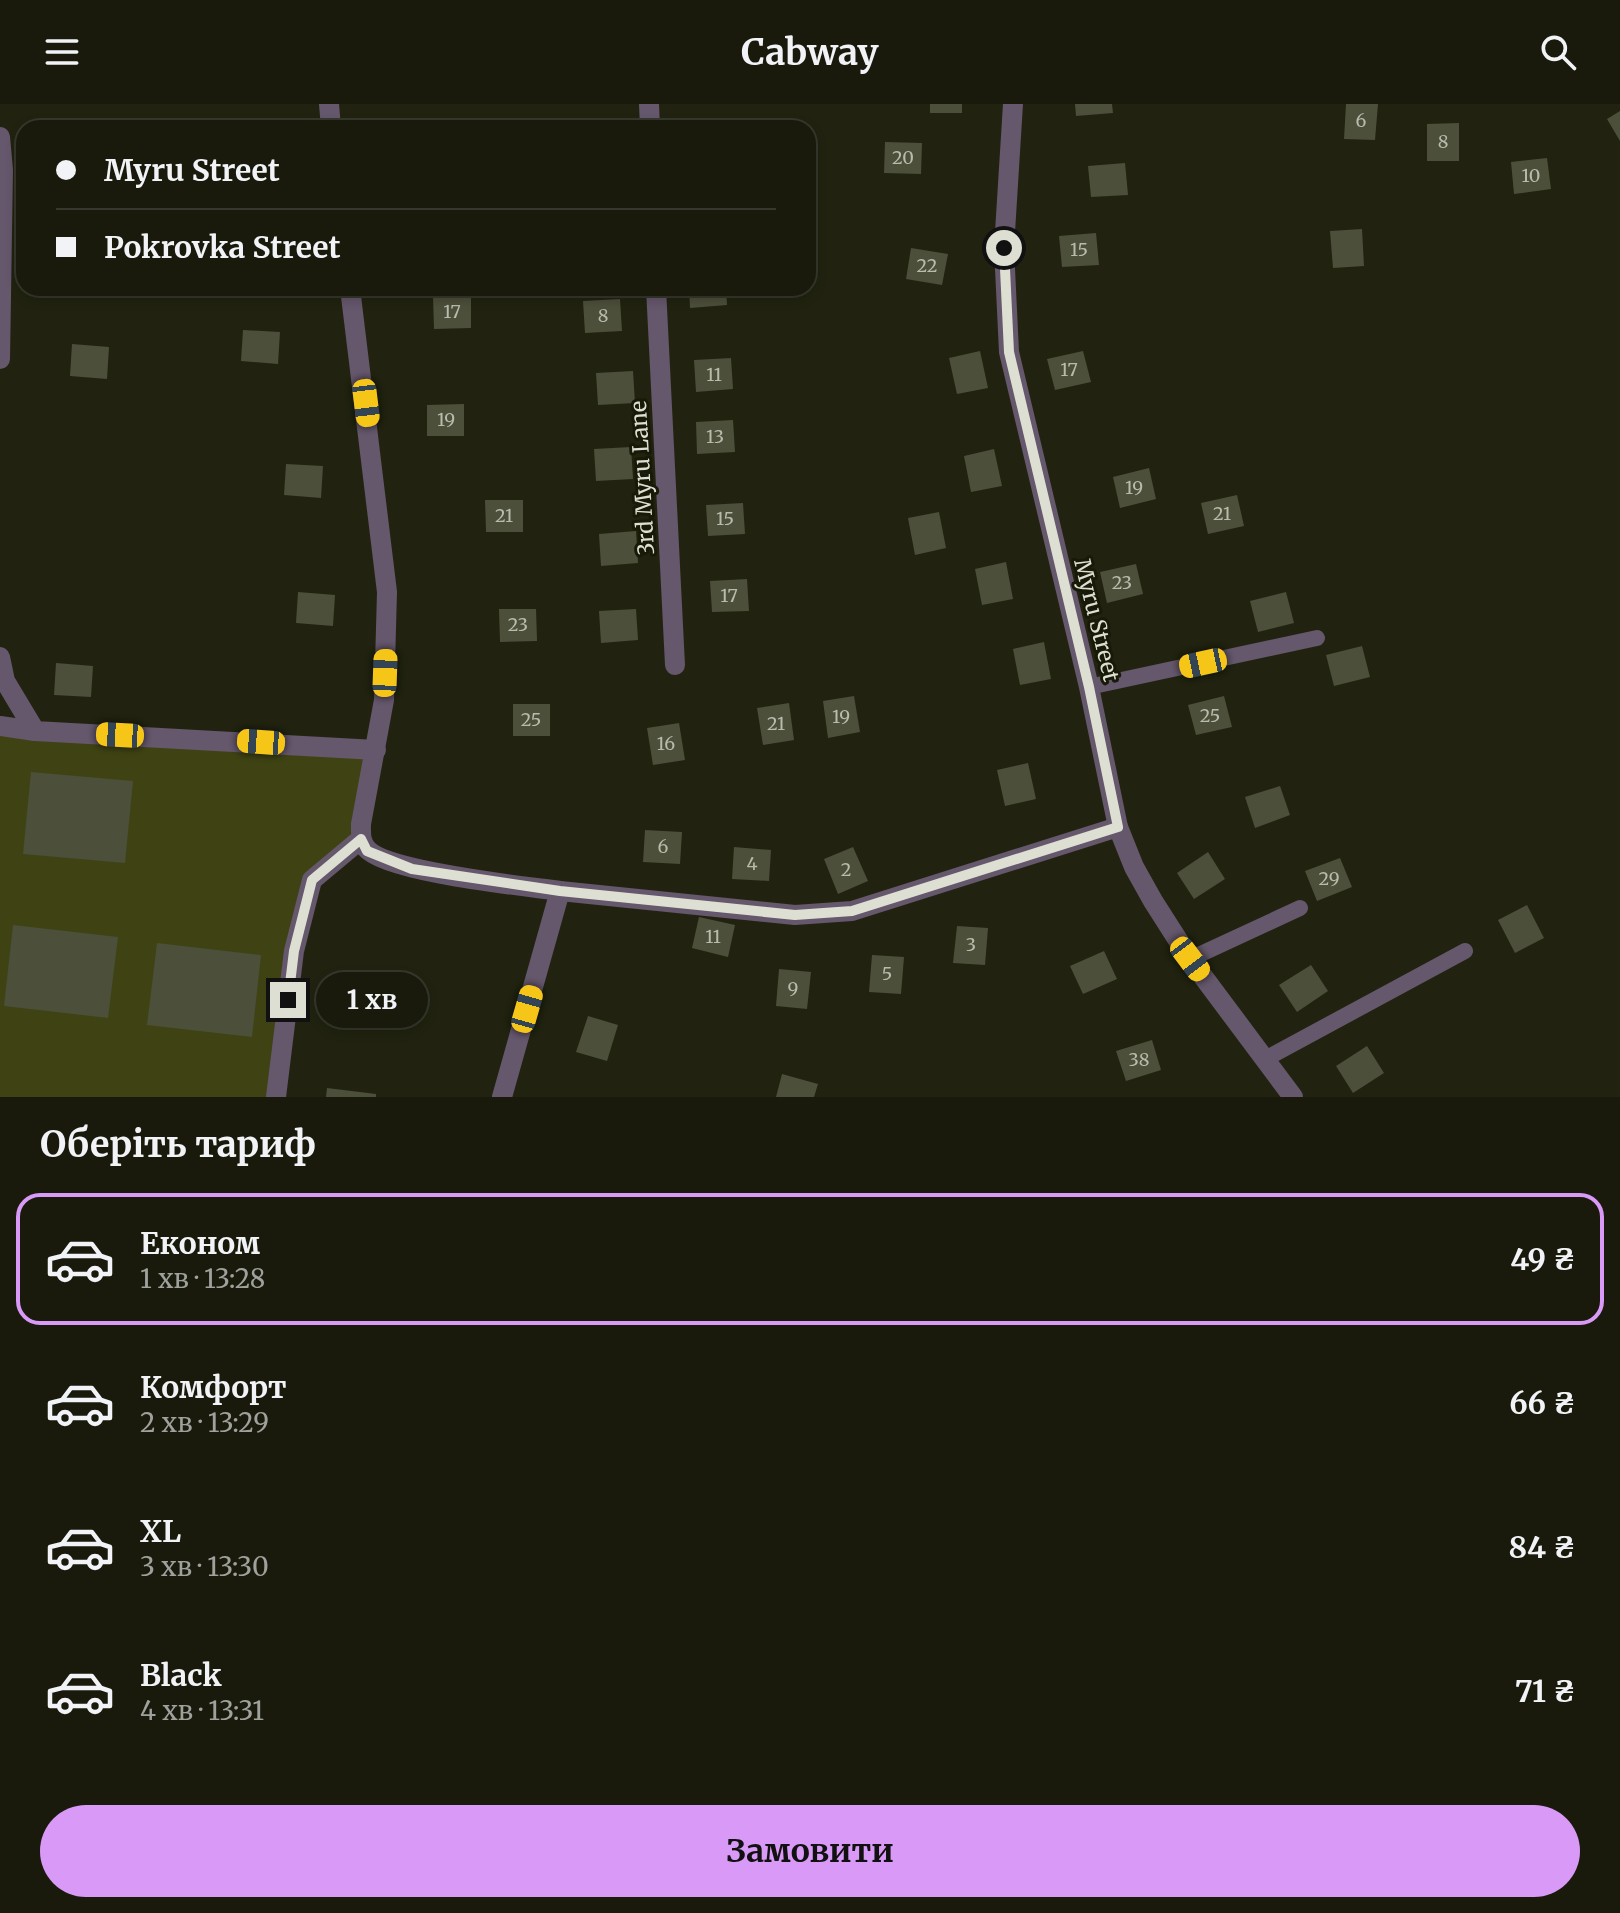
<!DOCTYPE html>
<html lang="uk">
<head>
<meta charset="utf-8">
<style>
	:root { --surface:#191a0c; --page:#222315; --text:#f1f3f6; --muted:#9fa19d; --line:#37382d; --accent:#d99af7 }
	body { margin:0; font-family:Merriweather,serif; background:var(--page); color:var(--text); height:100vh; display:flex; flex-direction:column; font-size:30px; white-space:nowrap }
	* { box-sizing:border-box; margin:0 }
	p { font-size:26px; color:var(--muted) }
	.icon { flex:none; width:44px; height:44px; fill:none; stroke:currentColor; stroke-width:2; stroke-linecap:round; stroke-linejoin:round }
	.map { position:relative; height:993px; overflow:hidden }
	.drawer { display:flex; flex-direction:column; background:var(--surface); flex:1 }
	.drawer>* { flex:none }
	.guide { position:absolute; left:16px; top:16px; width:800px; height:176px; border-radius:24px; box-shadow:0 4px 12px #0003,0 0 0 2px var(--line); display:grid; align-content:center; height:176px; padding:0 40px; background:var(--surface) }
	.end { position:absolute; width:36px; height:36px; margin:-18px; border:10px solid #dddfd2; background:#111; box-shadow:0 0 0 4px #111 }
	.from { border-radius:50% }
	.bubble { position:absolute; height:56px; border-radius:28px; background:var(--surface); box-shadow:0 4px 12px #0003,0 0 0 2px var(--line); font-size:26px; font-weight:700; line-height:56px; text-align:center }
	.car { position:absolute; width:24px; height:48px; margin:-24px -12px; border-radius:10px; box-shadow:0 0 6px 2px #0007; background:linear-gradient(#f5c518 24%,#345 0 40%,#f5c518 0 76%,#345 0 86%,#f5c518 0) }
	.guide b { display:flex; align-items:center; gap:28px; height:76px; font-size:30px }
	.guide b+b { border-top:2px solid var(--line) }
	.guide i { width:20px; height:20px; background:var(--text) }
	ul { padding:0; list-style:none }
	li { display:flex; align-items:center; gap:24px; height:132px; margin:0 16px 12px; padding:0 24px; border:4px solid transparent; border-radius:24px }
	li div { flex:1 }
	li b { display:block; font-size:30px }
	li em { font-style:normal; font-weight:700 }
	li.current { border-color:var(--accent) }
	li>.icon { width:72px; height:72px; stroke-width:1.5 }
	h2 { padding:0 40px; font-size:36px; line-height:96px }
	.action { display:flex; gap:16px; margin-top:auto; padding:16px 40px }
	.action a { flex:1; height:92px; border-radius:48px; background:var(--accent); color:#111; font-size:32px; font-weight:700; line-height:92px; text-align:center }
	header { display:flex; justify-content:space-between; align-items:center; height:104px; padding:0 40px; background:var(--surface); font-size:36px; font-weight:700 }
	.map>svg:first-child { display:block }
</style>
</head>
<body>
<header><svg class="icon" aria-label="menu" viewBox="0 0 24 24"><path d="M4 6h16M4 12h16M4 18h16"/></svg>Cabway<svg class="icon" aria-label="search" viewBox="0 0 24 24"><circle cx="10" cy="10" r="6"/><path d="M15 15l6 6"/></svg></header>
<div class="map">
<svg width="1620" height="993" viewBox="0 0 1620 993">
	<rect width="100%" height="100%" fill="#212310"/>
	<polygon fill="#3f4313" points="0,622 376,646 361,735 312,777 276,993 0,993"/>
	<g fill="#4c4f3a">
		<rect x="930" y="0" width="32" height="9"/>
		<polygon points="1075,0 1112,0 1113,9 1076,12"/>
		<polygon points="1346,0 1378,0 1375,36 1344,35"/>
		<polygon points="1620,7 1620,37 1607,15"/>
		<polygon points="244,18 281,20 281,24 244,24"/>
		<polygon points="1459,19 1459,57 1427,57 1427,20"/>
		<polygon points="885,38 922,39 921,70 884,69"/>
		<polygon points="1547,54 1551,85 1514,90 1511,58"/>
		<polygon points="1125,59 1128,91 1091,93 1088,62"/>
		<polygon points="1362,125 1364,162 1333,164 1330,127"/>
		<polygon points="1096,129 1099,161 1062,163 1059,132"/>
		<polygon points="911,144 948,150 942,181 906,175"/>
		<polygon points="689,184 726,184 727,201 690,204"/>
		<polygon points="433,192 471,192 471,224 434,225"/>
		<polygon points="620,195 622,227 585,229 583,197"/>
		<polygon points="243,226 280,228 278,260 241,257"/>
		<polygon points="72,240 109,243 107,275 70,272"/>
		<polygon points="980,247 988,284 957,290 949,254"/>
		<polygon points="1083,247 1091,278 1055,286 1047,255"/>
		<polygon points="731,254 733,285 696,288 694,256"/>
		<polygon points="633,267 635,299 598,301 596,269"/>
		<polygon points="464,300 464,332 427,332 427,301"/>
		<polygon points="733,316 735,348 697,350 696,318"/>
		<polygon points="631,343 633,375 596,377 594,345"/>
		<polygon points="994,345 1002,382 971,388 964,352"/>
		<polygon points="286,360 323,362 321,394 284,391"/>
		<polygon points="1149,364 1156,395 1120,404 1113,373"/>
		<polygon points="1237,391 1244,422 1208,430 1201,399"/>
		<polygon points="485,396 523,396 523,428 486,428"/>
		<polygon points="743,399 745,430 708,432 706,401"/>
		<polygon points="939,408 946,444 915,451 908,414"/>
		<polygon points="636,427 638,459 601,462 599,430"/>
		<polygon points="1006,458 1013,495 982,501 975,465"/>
		<polygon points="1136,460 1143,490 1107,499 1100,468"/>
		<polygon points="747,475 749,507 712,508 710,477"/>
		<polygon points="298,488 335,491 333,522 296,519"/>
		<polygon points="1286,488 1294,519 1258,528 1250,497"/>
		<polygon points="499,505 536,505 537,537 500,538"/>
		<polygon points="636,505 638,536 601,539 599,507"/>
		<polygon points="1044,538 1051,575 1020,581 1013,545"/>
		<polygon points="1362,542 1370,573 1334,582 1326,551"/>
		<polygon points="56,559 93,562 91,593 54,591"/>
		<polygon points="854,592 860,628 828,634 823,597"/>
		<polygon points="1224,592 1232,623 1196,631 1188,601"/>
		<polygon points="789,599 794,636 763,641 757,604"/>
		<rect x="513" y="600" width="37" height="32"/>
		<polygon points="679,619 685,656 653,661 647,624"/>
		<polygon points="1028,659 1036,695 1005,702 997,666"/>
		<polygon points="31,668 133,677 125,759 23,750"/>
		<polygon points="1280,682 1290,711 1255,724 1245,693"/>
		<polygon points="645,726 682,728 680,760 643,758"/>
		<polygon points="734,743 771,746 769,777 732,775"/>
		<polygon points="853,743 868,777 838,790 824,755"/>
		<polygon points="1208,748 1225,775 1194,795 1177,769"/>
		<polygon points="1340,754 1352,783 1317,797 1305,767"/>
		<polygon points="1527,801 1544,834 1515,849 1498,816"/>
		<polygon points="699,813 735,821 728,853 692,844"/>
		<polygon points="13,821 118,833 108,914 4,902"/>
		<polygon points="957,822 988,824 985,861 953,859"/>
		<polygon points="157,839 261,851 252,933 147,921"/>
		<polygon points="1104,847 1117,875 1083,890 1070,862"/>
		<polygon points="872,851 904,853 901,890 869,888"/>
		<polygon points="1311,861 1328,887 1297,908 1279,881"/>
		<polygon points="779,865 811,868 807,905 776,902"/>
		<polygon points="588,912 618,921 607,957 576,948"/>
		<polygon points="1152,936 1161,966 1126,977 1116,947"/>
		<polygon points="1367,942 1384,969 1353,989 1336,962"/>
		<polygon points="782,970 818,980 814,993 776,993"/>
		<polygon points="327,984 376,990 376,993 326,993"/>
	</g>
	<g fill="none" stroke-linecap="round" stroke-linejoin="round">
		<g stroke="#65576c" stroke-width="16">
			<polyline points="1089,583 1317,534"/>
			<polyline points="1190,855 1300,804"/>
			<polyline points="1265,955 1465,847"/>
		</g>
		<g stroke="#65576c" stroke-width="20">
			<polyline points="329,0 331,24"/>
			<polyline points="649,0 650,24"/>
			<polyline points="0,33 3,66 0,255"/>
			<path d="M350 184 387 488 384 596 361 720C361 728 360 736 366 744 385 768 524 782 560 787L502 993"/>
			<polyline points="656,184 675,561"/>
			<polyline points="0,553 5,577 35,627 376,646"/>
			<polyline points="0,622 35,627"/>
			<polyline points="560,787 795,811 852,807 1118,723"/>
			<polyline points="276,993 294,847 312,776 361,735"/>
		</g>
		<polyline stroke="#65576c" stroke-width="20" points="1013,0 1004,144 1009,248 1089,583 1118,723 1134,763 1153,797 1190,855 1293,993"/>
	</g>
	<g fill="none" stroke-linecap="round" stroke-linejoin="round">
		<polyline stroke="#dddfd2" stroke-width="10" points="288,896 294,847 312,776 361,735 367,747 412,765 560,787 795,811 852,807 1118,723 1089,583 1009,248 1004,144"/>
	</g>
	<g text-anchor="middle" stroke-width="6" stroke-linejoin="round" paint-order="stroke">
		<g font-size="18" fill="#b9bbac">
			<text x="1361" y="23">6</text>
			<text x="1443" y="44">8</text>
			<text x="903" y="60">20</text>
			<text x="1531" y="78">10</text>
			<text x="1079" y="152">15</text>
			<text x="927" y="168">22</text>
			<text x="452" y="214">17</text>
			<text x="603" y="218">8</text>
			<text x="1069" y="272">17</text>
			<text x="714" y="277">11</text>
			<text x="446" y="322">19</text>
			<text x="715" y="339">13</text>
			<text x="1134" y="390">19</text>
			<text x="1222" y="416">21</text>
			<text x="504" y="418">21</text>
			<text x="725" y="421">15</text>
			<text x="1122" y="485">23</text>
			<text x="729" y="498">17</text>
			<text x="518" y="527">23</text>
			<text x="1210" y="618">25</text>
			<text x="841" y="619">19</text>
			<text x="531" y="622">25</text>
			<text x="776" y="626">21</text>
			<text x="666" y="646">16</text>
			<text x="663" y="749">6</text>
			<text x="752" y="766">4</text>
			<text x="846" y="772">2</text>
			<text x="1329" y="781">29</text>
			<text x="713" y="839">11</text>
			<text x="971" y="847">3</text>
			<text x="887" y="876">5</text>
			<text x="793" y="891">9</text>
			<text x="1139" y="962">38</text>
		</g>
		<g font-size="22" fill="#dddfd2" stroke="#181a07">
			<text transform="translate(642 374) rotate(-93)" y="8">3rd Myru Lane</text>
			<text transform="translate(1097 516) rotate(76)" y="8">Myru Street</text>
		</g>
	</g>
</svg>
<i class="end from" style="left:1004px;top:144px"></i>
<i class="end" style="left:288px;top:896px"></i>
<div class="bubble" style="left:316px;top:868px;width:112px">1 хв</div>
<i class="car" style="left:366px;top:299px;rotate:173deg"></i>
<i class="car" style="left:1203px;top:559px;rotate:258deg"></i>
<i class="car" style="left:385px;top:569px;rotate:2deg"></i>
<i class="car" style="left:120px;top:631px;rotate:273deg"></i>
<i class="car" style="left:261px;top:638px;rotate:274deg"></i>
<i class="car" style="left:1190px;top:855px;rotate:143deg"></i>
<i class="car" style="left:527px;top:905px;rotate:16deg"></i>
<div class="guide">
<b><i class="from"></i>Myru Street</b>
<b><i></i>Pokrovka Street</b>
</div>
</div>
<section class="drawer">
<h2>Оберіть тариф</h2>
<ul>
<li class="current"><svg class="icon" aria-label="car" viewBox="0 0 24 24"><path d="M5 17H2v-5l4-1 3-4h7l3 4 3 1v5h-3M9 17h6M6 11h13"/><circle cx="7" cy="17" r="2"/><circle cx="17" cy="17" r="2"/></svg><div><b>Економ</b><p>1 хв · 13:28</p></div><em>49 ₴</em></li>
<li><svg class="icon" aria-label="car" viewBox="0 0 24 24"><path d="M5 17H2v-5l4-1 3-4h7l3 4 3 1v5h-3M9 17h6M6 11h13"/><circle cx="7" cy="17" r="2"/><circle cx="17" cy="17" r="2"/></svg><div><b>Комфорт</b><p>2 хв · 13:29</p></div><em>66 ₴</em></li>
<li><svg class="icon" aria-label="car" viewBox="0 0 24 24"><path d="M5 17H2v-5l4-1 3-4h7l3 4 3 1v5h-3M9 17h6M6 11h13"/><circle cx="7" cy="17" r="2"/><circle cx="17" cy="17" r="2"/></svg><div><b>XL</b><p>3 хв · 13:30</p></div><em>84 ₴</em></li>
<li><svg class="icon" aria-label="car" viewBox="0 0 24 24"><path d="M5 17H2v-5l4-1 3-4h7l3 4 3 1v5h-3M9 17h6M6 11h13"/><circle cx="7" cy="17" r="2"/><circle cx="17" cy="17" r="2"/></svg><div><b>Black</b><p>4 хв · 13:31</p></div><em>71 ₴</em></li>
</ul>
<div class="action"><a>Замовити</a></div>
</section>
</body>
</html>
